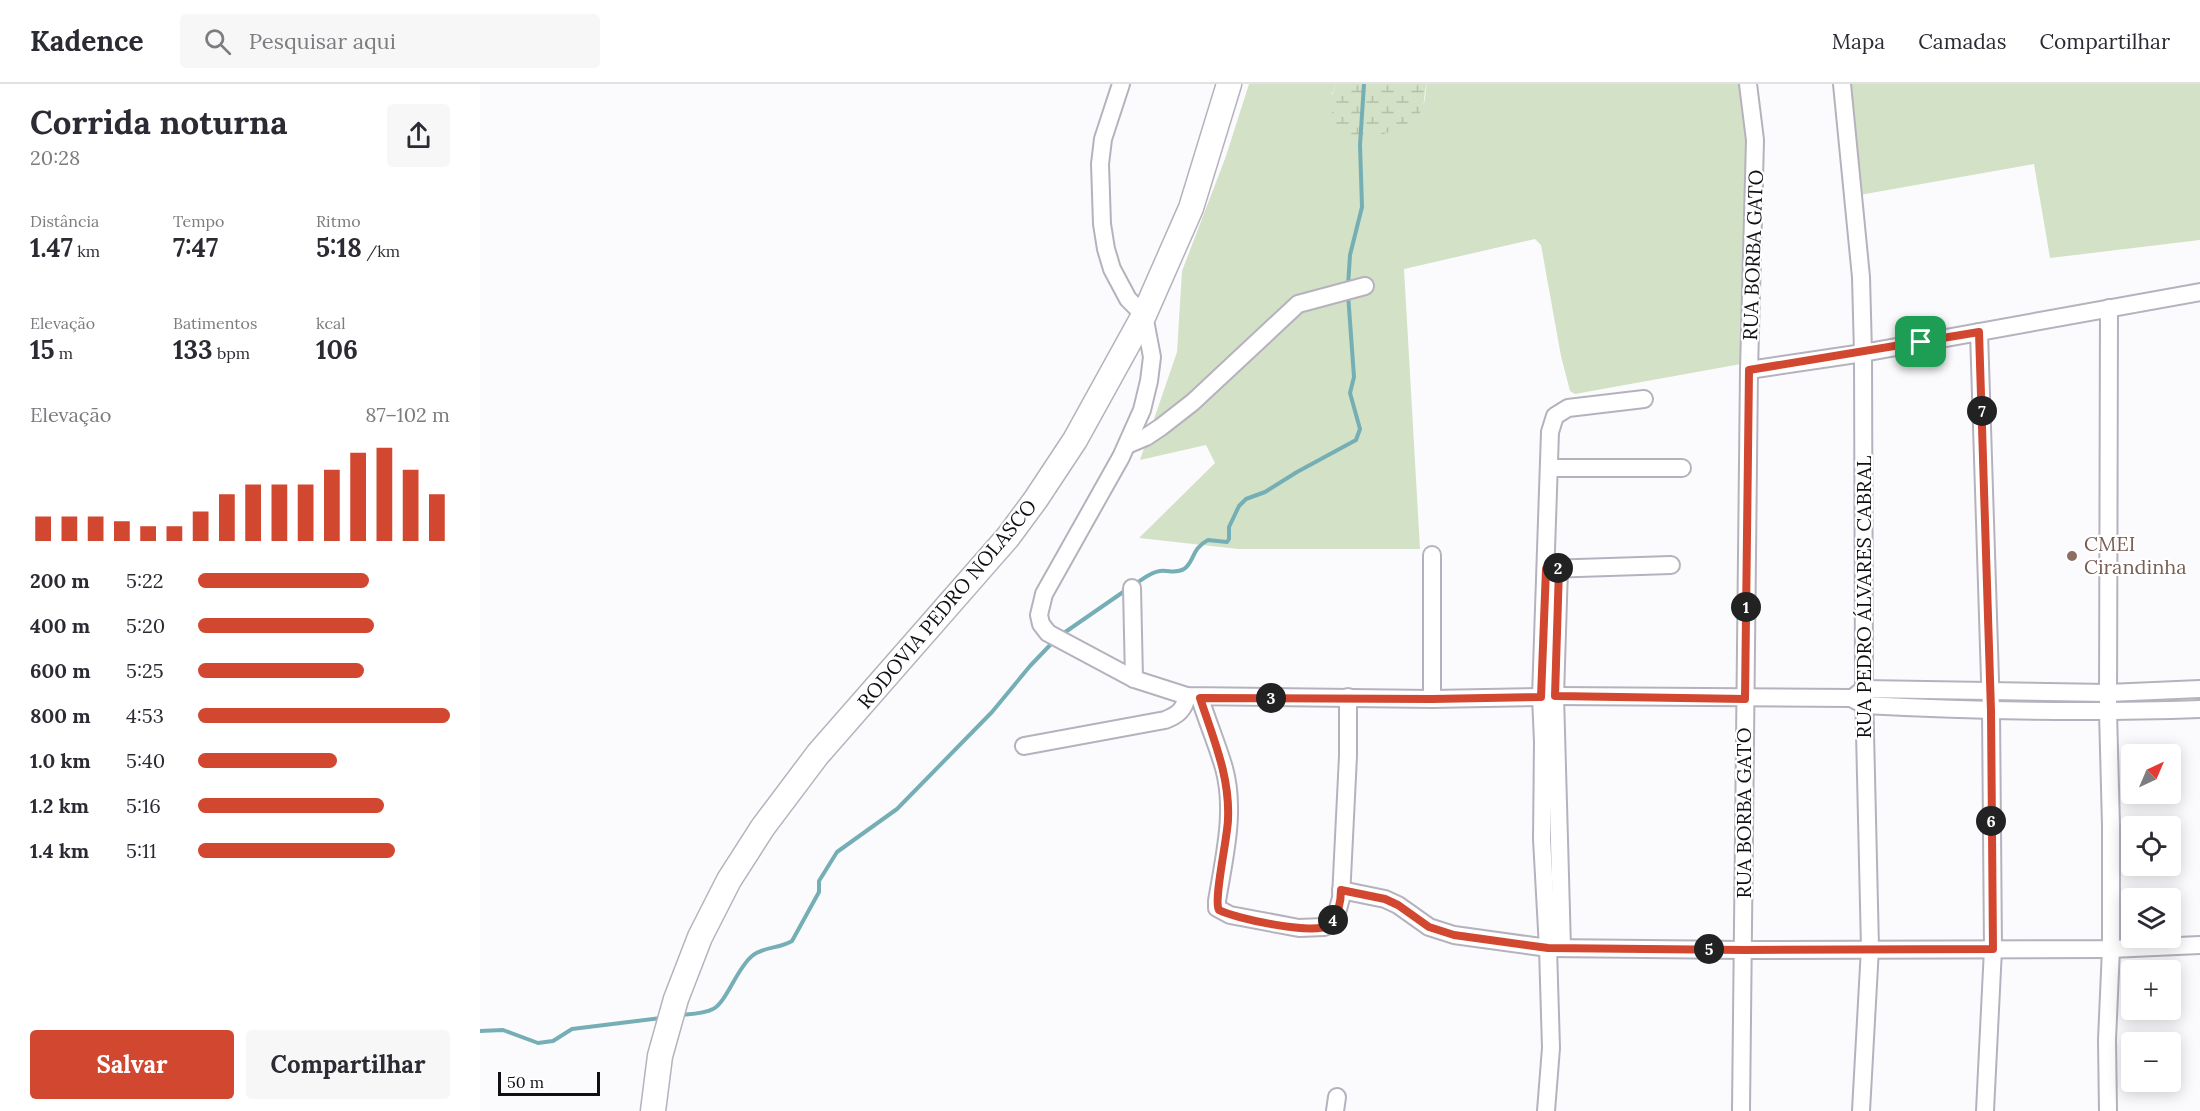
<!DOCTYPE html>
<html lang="pt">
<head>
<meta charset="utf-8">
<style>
	:root { --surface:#fff; --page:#f7f7f7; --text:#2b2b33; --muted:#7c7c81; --line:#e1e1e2; --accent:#d2472f }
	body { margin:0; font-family:Lora,serif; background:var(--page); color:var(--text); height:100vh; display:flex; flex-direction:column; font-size:22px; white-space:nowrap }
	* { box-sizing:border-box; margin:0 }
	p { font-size:20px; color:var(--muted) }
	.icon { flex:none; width:33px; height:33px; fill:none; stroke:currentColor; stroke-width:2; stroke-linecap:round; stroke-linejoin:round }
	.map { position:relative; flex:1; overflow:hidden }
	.side { display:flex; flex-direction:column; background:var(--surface); width:480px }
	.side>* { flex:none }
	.needle { width:39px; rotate:44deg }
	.buttons { position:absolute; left:1641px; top:660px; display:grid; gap:12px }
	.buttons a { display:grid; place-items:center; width:60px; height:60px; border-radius:6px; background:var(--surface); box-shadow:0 3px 15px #0003; font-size:30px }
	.scale { position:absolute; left:18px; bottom:15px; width:102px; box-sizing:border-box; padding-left:6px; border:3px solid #100f13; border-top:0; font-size:16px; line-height:21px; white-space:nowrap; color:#100f13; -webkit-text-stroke:4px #fff; paint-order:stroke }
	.pin { position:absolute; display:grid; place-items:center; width:51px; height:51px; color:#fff; margin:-26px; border-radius:12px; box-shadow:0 3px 9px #0006 }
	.km { position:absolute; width:30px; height:30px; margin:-15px; border-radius:50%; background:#222; color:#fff; font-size:16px; line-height:30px; text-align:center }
	.round { display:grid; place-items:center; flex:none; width:63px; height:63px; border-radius:6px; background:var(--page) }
	.head { display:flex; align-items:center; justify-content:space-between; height:102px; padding:0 30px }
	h1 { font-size:33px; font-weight:700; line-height:45px }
	.metrics { display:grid; grid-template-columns:repeat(3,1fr); gap:9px; height:102px; padding:6px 30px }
	.metrics div { display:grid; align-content:center }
	.metrics b { font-size:26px; font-weight:700 }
	.metrics small { font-size:16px; font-weight:400 }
	.metrics p { font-size:16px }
	.chart { height:168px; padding:12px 30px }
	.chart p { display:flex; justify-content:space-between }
	.chart svg { width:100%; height:108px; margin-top:6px; stroke:var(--accent); stroke-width:6 }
	.cta { display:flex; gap:12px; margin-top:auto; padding:12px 30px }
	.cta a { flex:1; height:69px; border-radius:6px; background:var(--accent); color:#fff; font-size:24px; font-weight:700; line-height:69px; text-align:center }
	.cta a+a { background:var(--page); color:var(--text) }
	ul { padding:0 30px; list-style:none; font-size:20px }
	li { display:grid; grid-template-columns:96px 72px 1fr; align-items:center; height:45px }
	li i { height:15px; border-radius:8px; background:var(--accent) }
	header { display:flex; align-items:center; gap:36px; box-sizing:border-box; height:84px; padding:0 30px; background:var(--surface); border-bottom:2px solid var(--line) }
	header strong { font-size:28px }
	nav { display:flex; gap:33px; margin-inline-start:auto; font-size:21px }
	.search { width:420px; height:54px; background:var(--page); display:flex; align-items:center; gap:15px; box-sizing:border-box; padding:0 21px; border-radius:6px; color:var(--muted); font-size:22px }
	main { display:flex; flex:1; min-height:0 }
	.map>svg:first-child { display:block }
	.grass { fill:#d3e1c6 }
	.wetland { fill:url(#wetland-marsh) }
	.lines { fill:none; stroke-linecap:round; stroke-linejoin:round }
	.stream { stroke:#75afb5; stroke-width:4 }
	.minor-casing { stroke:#b5b2be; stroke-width:20 }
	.highway-casing { stroke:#b5b2be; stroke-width:27 }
	.minor { stroke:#fff; stroke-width:16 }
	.highway { stroke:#fff; stroke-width:24 }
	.route-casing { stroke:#fff; stroke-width:12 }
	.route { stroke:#d2472f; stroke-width:8 }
	.education-dot { fill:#8d6e63; stroke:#fff; stroke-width:2 }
	.labels { text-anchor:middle; stroke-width:4.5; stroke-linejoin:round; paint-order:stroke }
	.street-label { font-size:20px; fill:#100f13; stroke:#fff }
	.education-label { font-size:20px; fill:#785e54; stroke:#fff; text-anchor:start }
</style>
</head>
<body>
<header>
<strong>Kadence</strong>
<div class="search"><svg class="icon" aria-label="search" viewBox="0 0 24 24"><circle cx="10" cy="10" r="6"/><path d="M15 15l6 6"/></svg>Pesquisar aqui</div>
<nav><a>Mapa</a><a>Camadas</a><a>Compartilhar</a></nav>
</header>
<main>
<section class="side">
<div class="head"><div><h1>Corrida noturna</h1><p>20:28</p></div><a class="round"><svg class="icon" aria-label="share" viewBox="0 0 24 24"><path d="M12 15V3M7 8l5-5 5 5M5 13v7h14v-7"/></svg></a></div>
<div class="metrics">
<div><p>Distância</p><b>1.47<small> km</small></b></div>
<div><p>Tempo</p><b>7:47</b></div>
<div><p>Ritmo</p><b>5:18<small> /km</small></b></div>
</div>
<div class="metrics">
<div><p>Elevação</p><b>15<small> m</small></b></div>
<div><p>Batimentos</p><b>133<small> bpm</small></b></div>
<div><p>kcal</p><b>106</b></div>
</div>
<div class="chart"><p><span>Elevação</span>87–102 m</p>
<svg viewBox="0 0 160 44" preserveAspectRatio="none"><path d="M5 44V34M15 44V34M25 44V34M35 44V36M45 44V38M55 44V38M65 44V32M75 44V25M85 44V21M95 44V21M105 44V21M115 44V15M125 44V8M135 44V6M145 44V15M155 44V25"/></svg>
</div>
<ul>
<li><b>200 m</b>5:22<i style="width:68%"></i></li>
<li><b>400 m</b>5:20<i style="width:70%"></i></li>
<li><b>600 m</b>5:25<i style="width:66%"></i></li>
<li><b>800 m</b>4:53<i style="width:100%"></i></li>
<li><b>1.0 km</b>5:40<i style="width:55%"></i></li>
<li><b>1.2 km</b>5:16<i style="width:74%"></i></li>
<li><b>1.4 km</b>5:11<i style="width:78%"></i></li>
</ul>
<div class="cta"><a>Salvar</a><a>Compartilhar</a></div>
</section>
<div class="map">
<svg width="1720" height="1027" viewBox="0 0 1720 1027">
	<defs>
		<pattern id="wetland-marsh" width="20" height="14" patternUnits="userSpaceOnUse" patternTransform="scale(1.5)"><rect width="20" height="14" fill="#d3e1c6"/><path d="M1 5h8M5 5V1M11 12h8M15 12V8" fill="none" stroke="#b4c0a9"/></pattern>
	</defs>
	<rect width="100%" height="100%" fill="#fbfbfd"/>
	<g class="grass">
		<path d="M769,0H856L852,10L910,46C921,44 939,30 944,19C946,13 945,6 947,0H1269L1272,278L1095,310L1090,307L1081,272L1061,161L1055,155L924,185L940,465H758L659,454L735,379L726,361L660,376L697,268L702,187L746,72Z"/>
		<path d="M1357,0H1720V156L1570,174L1554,80L1374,112Z"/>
	</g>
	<path class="wetland" d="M856,0H947C943,9 946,19 941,27C930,45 889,55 869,59C852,43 847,21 856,0Z"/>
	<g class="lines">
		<g class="stream">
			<path d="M868,202L870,171L882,123L880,61L884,0"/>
			<path d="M655,500C663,495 671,488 680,487C689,486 696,490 704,485C715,477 711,465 728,456L747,458L749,455V443L759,422L766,415L785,408L817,388L876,356L880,345L870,309L874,293L868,210"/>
			<path d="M581,551L646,506"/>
			<path d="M200,931C211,930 224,930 233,925C246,919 257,884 272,872C284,862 299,865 312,857L339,808V797L357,768L417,725L512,628L550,582L573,558"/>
			<path d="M0,947L23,946L58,959L73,957L92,945L181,934"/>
		</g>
		<g class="minor-casing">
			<g id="minor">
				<path d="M641,0L623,55L620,80L622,140L626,165L632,185L648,215L664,231L672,273L669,297L662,326L641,373L564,510L559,531L561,540L568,549L654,595L707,612L952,615L1061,613"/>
				<path d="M1362,0L1381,193L1383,269L1384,605L1390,864L1381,1027"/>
				<path d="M1499,248L1511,627L1513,865L1505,1027"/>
				<path d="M1269,286L1383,269L1720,208"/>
				<path d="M647,361L666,353L681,343L713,318L818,220L885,202"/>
				<path d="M1069,384H1202"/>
				<path d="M1079,484L1075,612L1082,864"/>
				<path d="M1067,485L1191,481"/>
				<path d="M652,504L654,595"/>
				<path d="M1075,612L1371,614L1384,621C1496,627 1608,629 1720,625"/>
				<path d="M1375,612L1384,605L1628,609L1720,605"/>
				<path d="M720,614C727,637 737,660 744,684C756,727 744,774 737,817V824L750,831L819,844L844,843L849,841L856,832L861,814L868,672V613"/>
				<path d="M952,615V471"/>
				<path d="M544,662L685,636C698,631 704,626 707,612"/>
				<path d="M861,806L905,815L918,821L949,843L974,851L1068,864L1264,866L1631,865L1720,861"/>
				<path d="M855,1027L857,1013"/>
				<path d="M1066,1027L1071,964L1068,864L1062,755L1063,658L1061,613L1070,348L1075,332L1088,324L1164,315"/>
				<path d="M1261,1027L1269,286L1275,56L1268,0"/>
				<path d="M1628,1027L1627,956L1631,865V741L1628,628L1629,224"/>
			</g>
		</g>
		<g class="highway-casing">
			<path id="highway" d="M173,1027L180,972L196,915L220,853L249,796L283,743L338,670L528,453L556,415L595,356L664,231L711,124L749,0"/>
		</g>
		<use href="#minor" class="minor"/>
		<use href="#highway" class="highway"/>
	</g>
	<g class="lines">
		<g class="route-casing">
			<path id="route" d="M1499,248L1511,627L1513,865L1264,866L1068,864L974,851L949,843L918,821L905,815L861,806C861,817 858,834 849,841C835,852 754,834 739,826C733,817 748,752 748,735C750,692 733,654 720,614L952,615L1061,613L1066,485L1079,484L1075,612L1265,615L1269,286Z"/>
		</g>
		<use href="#route" class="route"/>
	</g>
	<circle class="education-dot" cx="1592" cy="472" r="6"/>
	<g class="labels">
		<g class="street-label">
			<text transform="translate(1273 171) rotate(-88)" y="7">RUA BORBA GATO</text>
			<text transform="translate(1384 513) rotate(-90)" y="7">RUA PEDRO ÁLVARES CABRAL</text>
			<text transform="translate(467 520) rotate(-50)" y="7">RODOVIA PEDRO NOLASCO</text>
			<text transform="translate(1264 729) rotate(-90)" y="7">RUA BORBA GATO</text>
		</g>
		<g class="education-label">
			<text x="1604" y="467">CMEI<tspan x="1604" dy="23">Cirandinha</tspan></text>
		</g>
	</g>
</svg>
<div class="buttons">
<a><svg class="needle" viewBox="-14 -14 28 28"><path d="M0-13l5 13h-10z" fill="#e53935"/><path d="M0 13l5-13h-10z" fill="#7c7c81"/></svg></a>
<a><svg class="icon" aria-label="locate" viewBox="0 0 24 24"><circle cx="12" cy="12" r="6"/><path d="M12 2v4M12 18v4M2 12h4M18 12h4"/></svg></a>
<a><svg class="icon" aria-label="layers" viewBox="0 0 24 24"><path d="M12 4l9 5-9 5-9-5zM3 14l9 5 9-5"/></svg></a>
<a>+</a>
<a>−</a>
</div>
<div class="scale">50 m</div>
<div class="pin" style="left:1441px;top:258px;background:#1e9e55"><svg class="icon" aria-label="arrive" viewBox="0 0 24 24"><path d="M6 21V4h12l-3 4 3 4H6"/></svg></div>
<b class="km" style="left:1266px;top:523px">1</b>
<b class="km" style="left:1078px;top:484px">2</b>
<b class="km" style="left:791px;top:614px">3</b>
<b class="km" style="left:853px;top:836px">4</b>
<b class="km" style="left:1229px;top:865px">5</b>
<b class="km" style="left:1511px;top:737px">6</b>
<b class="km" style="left:1502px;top:327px">7</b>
</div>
</main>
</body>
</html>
